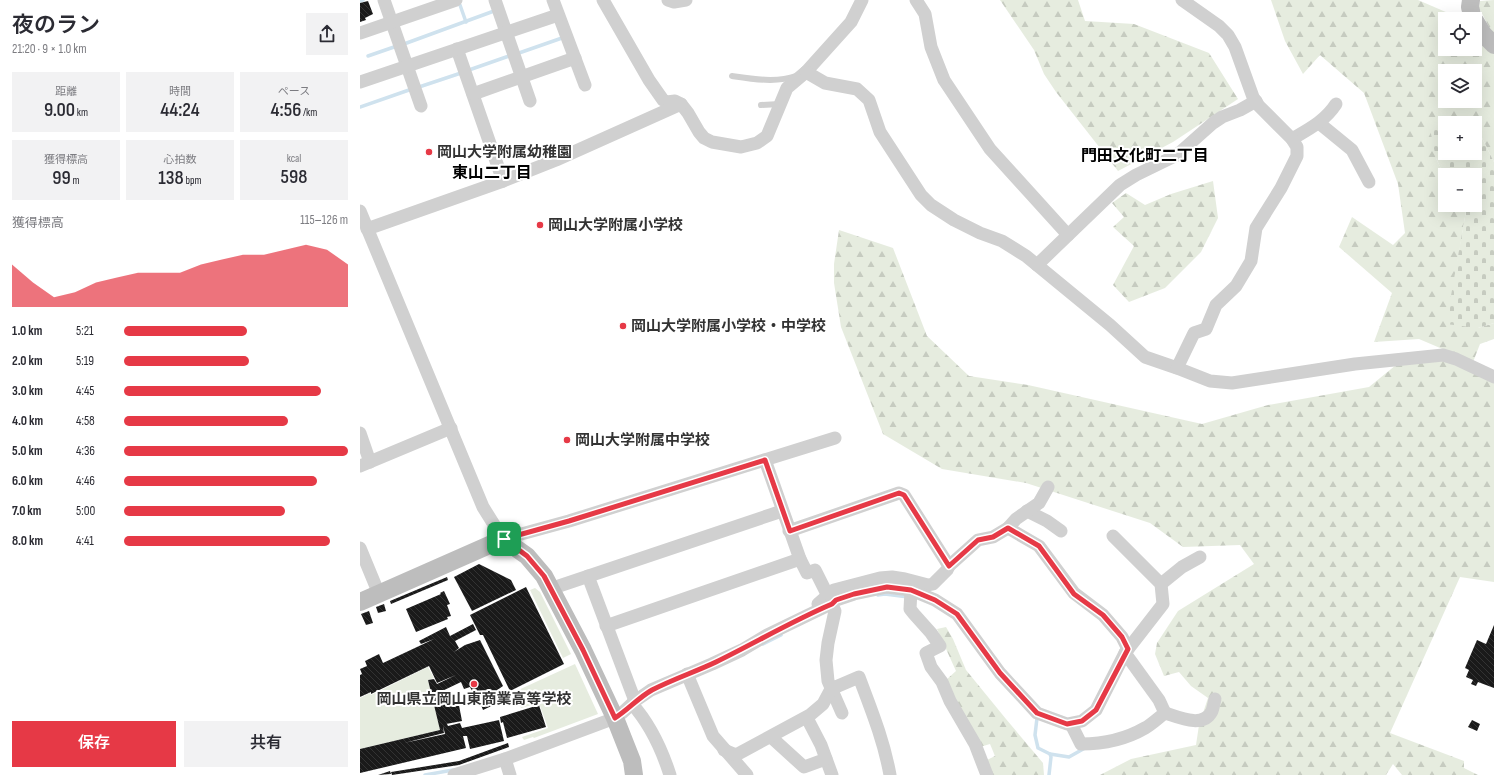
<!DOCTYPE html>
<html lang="ja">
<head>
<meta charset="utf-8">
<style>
	:root { --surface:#fff; --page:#f2f2f3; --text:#2b2b33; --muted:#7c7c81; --accent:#e63946 }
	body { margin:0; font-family:"Sofia Sans Condensed","Noto Sans JP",sans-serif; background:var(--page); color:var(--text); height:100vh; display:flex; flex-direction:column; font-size:15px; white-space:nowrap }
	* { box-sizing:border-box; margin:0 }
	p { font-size:13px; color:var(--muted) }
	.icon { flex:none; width:22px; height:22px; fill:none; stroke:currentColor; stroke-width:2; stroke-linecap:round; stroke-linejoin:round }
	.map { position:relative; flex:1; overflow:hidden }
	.panel { display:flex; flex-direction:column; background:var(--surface); width:360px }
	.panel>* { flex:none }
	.fabs { position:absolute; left:1078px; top:12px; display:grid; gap:8px }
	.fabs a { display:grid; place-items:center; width:44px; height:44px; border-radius:0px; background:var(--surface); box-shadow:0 4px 16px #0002; font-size:20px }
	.pin { position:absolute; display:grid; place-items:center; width:34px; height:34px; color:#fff; margin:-17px; border-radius:8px; box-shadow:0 2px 6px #0006 }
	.round { display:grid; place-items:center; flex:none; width:42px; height:42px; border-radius:0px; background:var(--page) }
	.headline { display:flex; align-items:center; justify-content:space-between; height:68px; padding:0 12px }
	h1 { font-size:22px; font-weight:600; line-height:30px }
	.stats { display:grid; grid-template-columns:repeat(3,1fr); gap:6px; height:68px; padding:4px 12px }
	.stats div { display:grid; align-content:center; border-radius:0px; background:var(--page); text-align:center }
	.stats b { font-size:20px; font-weight:600 }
	.stats small { font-size:11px; font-weight:400 }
	.stats p { font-size:11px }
	.chart { height:112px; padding:8px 12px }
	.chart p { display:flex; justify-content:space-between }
	.chart svg { width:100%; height:72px; margin-top:4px; fill:var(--accent); opacity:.7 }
	.action { display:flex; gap:8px; margin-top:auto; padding:8px 12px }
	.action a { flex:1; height:46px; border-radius:0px; background:var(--accent); color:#fff; font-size:16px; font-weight:600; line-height:46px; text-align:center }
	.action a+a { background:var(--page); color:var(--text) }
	ul { padding:0 12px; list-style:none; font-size:13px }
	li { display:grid; grid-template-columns:64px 48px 1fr; align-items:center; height:30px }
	li i { height:10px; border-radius:5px; background:var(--accent) }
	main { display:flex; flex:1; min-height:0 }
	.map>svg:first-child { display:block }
	.forest { fill:url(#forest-firs); fill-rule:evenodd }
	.cemetery { fill:url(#cemetery-stones) }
	.garden { fill:#e6ecdf }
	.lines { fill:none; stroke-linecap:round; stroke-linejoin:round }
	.stream { stroke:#cfe2ee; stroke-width:3.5 }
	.building { fill:url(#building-back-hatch); fill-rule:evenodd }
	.lane { stroke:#d0d0d0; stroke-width:6 }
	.street { stroke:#d0d0d0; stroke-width:13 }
	.secondary { stroke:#bdbdbd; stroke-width:18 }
	.route-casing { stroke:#fff; stroke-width:8 }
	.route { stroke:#e63946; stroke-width:5 }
	.poi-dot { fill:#e63946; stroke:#fff; stroke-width:1.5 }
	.labels { text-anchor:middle; stroke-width:4; stroke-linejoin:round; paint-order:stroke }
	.poi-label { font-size:15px; font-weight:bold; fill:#333; stroke:#fff; text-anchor:start }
	.neighbourhood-label { font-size:16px; font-weight:bold; fill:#000; stroke:#fff }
</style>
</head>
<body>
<main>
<section class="panel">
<div class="headline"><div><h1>夜のラン</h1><p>21:20 · 9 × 1.0 km</p></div><a class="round"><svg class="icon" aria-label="share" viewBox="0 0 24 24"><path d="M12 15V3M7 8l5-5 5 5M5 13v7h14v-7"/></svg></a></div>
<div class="stats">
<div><p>距離</p><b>9.00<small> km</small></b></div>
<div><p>時間</p><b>44:24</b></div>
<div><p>ペース</p><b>4:56<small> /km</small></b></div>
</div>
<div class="stats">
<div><p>獲得標高</p><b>99<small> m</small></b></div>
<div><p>心拍数</p><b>138<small> bpm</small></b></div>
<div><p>kcal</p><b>598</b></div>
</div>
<div class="chart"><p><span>獲得標高</span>115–126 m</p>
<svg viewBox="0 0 160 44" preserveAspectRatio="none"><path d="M0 44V18L10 29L20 38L30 35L40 29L50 26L60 23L70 23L80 23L90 18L100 15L110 12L120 12L130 9L140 6L150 9L160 18V44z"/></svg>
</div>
<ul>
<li><b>1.0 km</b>5:21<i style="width:55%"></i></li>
<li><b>2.0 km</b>5:19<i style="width:56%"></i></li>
<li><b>3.0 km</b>4:45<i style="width:88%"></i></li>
<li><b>4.0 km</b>4:58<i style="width:73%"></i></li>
<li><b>5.0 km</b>4:36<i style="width:100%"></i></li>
<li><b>6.0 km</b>4:46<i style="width:86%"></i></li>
<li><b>7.0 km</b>5:00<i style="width:72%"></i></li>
<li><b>8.0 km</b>4:41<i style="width:92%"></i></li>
</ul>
<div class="action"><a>保存</a><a>共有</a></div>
</section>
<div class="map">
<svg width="1134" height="775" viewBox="0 0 1134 775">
	<defs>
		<pattern id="forest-firs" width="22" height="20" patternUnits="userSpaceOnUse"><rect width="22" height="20" fill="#e6ecdf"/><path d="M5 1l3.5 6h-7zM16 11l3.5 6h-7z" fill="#c6cbc0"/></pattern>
		<pattern id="cemetery-stones" width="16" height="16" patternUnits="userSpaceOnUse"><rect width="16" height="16" fill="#e6ecdf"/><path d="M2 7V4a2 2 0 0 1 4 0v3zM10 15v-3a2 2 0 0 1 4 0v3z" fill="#c6cbc0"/></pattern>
		<pattern id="building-back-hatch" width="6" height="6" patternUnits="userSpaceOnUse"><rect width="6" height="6" fill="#1a1a1a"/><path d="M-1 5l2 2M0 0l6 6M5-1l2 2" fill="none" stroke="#333"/></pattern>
	</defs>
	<rect width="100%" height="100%" fill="#fff"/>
	<g class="forest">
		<path d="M640,0H718L725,21L774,24L849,53L878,99L813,142L758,171L696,92L684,74L674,50Z"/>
		<path d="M911,0H1058L1102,19H1085V49H1115V31L1129,27L1119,8L1120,1L1134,0V162L1122,138L1115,131V123H1107L1102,118L1079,120L1076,158L1085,178V205H1101L1106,211L1097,265L1118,328L1134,323V339L1120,344L1113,362L1059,339L1014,342L1032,293L979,247L992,217L1033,245L1045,233L1038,184L1004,93L960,55L943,74L925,41ZM1085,71H1115V101H1085Z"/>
		<path d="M853,181L858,218L841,252L805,288L769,302L753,285L774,246L753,227L764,217L752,203L766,193L785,205L811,194Z"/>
		<path d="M479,230L533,248L567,336L609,376L668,385L842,424L908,405L1009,387L1036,365L1084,360L1134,382V582L1100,577L1030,733L1104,761V768L1118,775H1042L1033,764L1026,775H740L771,759L836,745L839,725L848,698L831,686L819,672L804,676L795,654L797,643L818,611L894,564L880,545L823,547L790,523L666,483L582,469L523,434L481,327L474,283V264Z"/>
		<path d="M586,627L593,639L606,670L646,719L683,763L684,775H631L625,761L635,756L630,744L620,747L586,680L596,671L577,629Z"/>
	</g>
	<path class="cemetery" d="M1088,116L1102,118L1107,123H1085V153H1115V131L1122,138L1134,162V323L1118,328L1086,324L1106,211L1101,205H1115V175H1085V178L1076,158L1070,129L1079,119Z"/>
	<g class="garden">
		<path d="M175,588L180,592L211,654L203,658L170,590Z"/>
		<path d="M215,664L238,714L174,738L173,737L164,740L162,737L188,728L179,703L161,708L154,692Z"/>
		<path d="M68,667L74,678L68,680L80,730L0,749V698L10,693L11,695Z"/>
	</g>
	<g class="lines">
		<g class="stream">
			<path d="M0,1L3,0"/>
			<path d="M100,5L106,22"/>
			<path d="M44,44L134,11"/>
			<path d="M159,53L202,38"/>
			<path d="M8,56L34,47"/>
			<path d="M109,70L149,56"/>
			<path d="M59,87L101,73"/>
			<path d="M0,107L49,90"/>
			<path d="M518,595L525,594L548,597"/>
			<path d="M403,644L421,635"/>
			<path d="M675,716L677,718L675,735L678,748L690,754L691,757L689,775"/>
			<path d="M690,754L709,757L725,748"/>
			<path d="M65,775L93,770"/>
		</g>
	</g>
	<g class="building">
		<path d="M8,1L13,14L5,18L6,20L0,22V3Z"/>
		<path d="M119,564L151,580L156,590L112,611L94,577Z"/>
		<path d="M87,577L88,580L31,604L30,601Z"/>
		<path d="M166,587L204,664L150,691L123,635H120L110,615Z"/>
		<path d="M84,591L90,604L87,605L91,616L87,617L88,619L56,632L46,609L81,594L80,593Z"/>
		<path d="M24,604L26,611L18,613L16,607Z"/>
		<path d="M9,611L13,623L6,625L1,614Z"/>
		<path d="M113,624L116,630L95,641L99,648L94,652L105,645L120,640L143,686L130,695L116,699L110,687L104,689L101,682L78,693L81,699L97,695L102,721L86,724H87L88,726L100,723L102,728L139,720L144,741L110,749L107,736H103L106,748L0,773V749L80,730L68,680L74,679L77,684L96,675L77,683L69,666L11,694V692L0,697V675L2,674L0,669L7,666L5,661L19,654L23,663L74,639L61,644L59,641L86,627L90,636ZM83,726L85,734L44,743L84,733Z"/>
		<path d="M1134,625V688L1118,682L1116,686L1111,684L1113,680L1106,677L1109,670L1105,668L1117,640L1126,644Z"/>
		<path d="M136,692L140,702L123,710L119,700Z"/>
		<path d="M179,705L186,727L147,738L143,722L141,723L140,717Z"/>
		<path d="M1112,720L1120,724L1117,731L1108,727Z"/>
		<path d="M148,743L149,747L99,765L32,775L31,772L99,761Z"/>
		<path d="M30,771L31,774L18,775Z"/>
	</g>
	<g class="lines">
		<g class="lane">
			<path d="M372,76C392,79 417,83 436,76"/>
			<path d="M401,105L420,104"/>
		</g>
		<g class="street">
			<path d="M24,0L61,106"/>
			<path d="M135,0L170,101"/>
			<path d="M193,0L225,85"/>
			<path d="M243,0L289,80L303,100L307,102L315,101L321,104L328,113L339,132L344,138L352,142L381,147L397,143L407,136L427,88L446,72L491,22L502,0"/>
			<path d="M308,0L314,2L326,0"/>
			<path d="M556,0L565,14L571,47L584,80L630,149L708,235"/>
			<path d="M0,33L96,0"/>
			<path d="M97,49L143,181"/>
			<path d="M446,72L465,83L497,89L509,100L520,132L561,195L571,205L594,220L620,233L642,241L666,256L750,325L785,357L817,368L850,381L872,383L995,364L1083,355L1096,359L1134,377"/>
			<path d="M0,82L198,15"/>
			<path d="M113,94L215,58"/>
			<path d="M959,123L992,150L1009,182"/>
			<path d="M932,139C949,129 965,121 976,104"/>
			<path d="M0,211L123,507L143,539L209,521L475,438"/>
			<path d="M7,229L143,181L196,160L321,104"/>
			<path d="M677,265L760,185L776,175L817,155L853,123L862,117L880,110L896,101"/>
			<path d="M817,368L834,333L846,329L856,305L876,286L891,261L896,228L921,188L937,156V147L932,139L899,106L893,97L875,47L868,35L859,26L822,0"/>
			<path d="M0,433L10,462"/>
			<path d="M0,466L91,428"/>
			<path d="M667,511L687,521L701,531"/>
			<path d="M648,528L679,546L714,593L743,615L762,637L768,649"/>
			<path d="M429,531L539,493L544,495L589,566"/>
			<path d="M0,548L19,594"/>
			<path d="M440,559L447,573L455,570L468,596"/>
			<path d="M228,576L275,701"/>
			<path d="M801,584L822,567L840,557"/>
			<path d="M190,589L422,511"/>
			<path d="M551,590L550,609L554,614L571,633L580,646L566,653L571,667L582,682L590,701L615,744L627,775"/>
			<path d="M458,604L474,590L520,578L532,577L545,579L568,585L573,584L587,570L589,566L618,540L633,537L648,528L656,519L679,503L688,487"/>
			<path d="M471,604L475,611L468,643L466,660L468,681L482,713"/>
			<path d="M246,626L440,559L405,460"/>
			<path d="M765,653L799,700L805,713"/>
			<path d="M327,674L353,736L387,775"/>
			<path d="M272,704C290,724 302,750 310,775"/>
			<path d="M447,718L461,745L472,775"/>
			<path d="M711,724L721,744C742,744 766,739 785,728C792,724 798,718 805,713C818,717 843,729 852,711C853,708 854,703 855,699"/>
			<path d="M411,737L444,767L466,759"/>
			<path d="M364,750L376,755L450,715L463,704L471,689L499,677C511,709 524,741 530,775"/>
			<path d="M145,759L150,775"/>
			<path d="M94,775L145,759L255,718L262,713L275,701L291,690L352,664L382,650L407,635L471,604L476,600L494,594L527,587L551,590L575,600L597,614L640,673L677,713L707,724L722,721L736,710L765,653L803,604L801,584L753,536"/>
		</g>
		<g class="secondary">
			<path d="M1111,0L1110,7L1113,19"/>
			<path d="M1115,21L1123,34L1134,45"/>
			<path d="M0,602L143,539L167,556L184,576L223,650L255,718L272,761L274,775"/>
		</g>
	</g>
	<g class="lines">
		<g class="route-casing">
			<path id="route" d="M405,460L430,531L539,493L544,495L589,566L618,540L633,537L648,528L679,546L714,594L743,615L762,637L768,649L736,710L722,721L707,724L677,713L640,673L597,614L575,600L551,590L527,587L494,594L476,600L472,604C432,621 395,643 356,662C335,672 313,679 292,690C278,698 269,709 255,718L223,650L184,576L167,556L144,539L209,521Z"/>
		</g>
		<use href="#route" class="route"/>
	</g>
	<g class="poi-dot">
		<circle cx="69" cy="152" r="4"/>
		<circle cx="180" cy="225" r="4"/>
		<circle cx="263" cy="326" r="4"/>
		<circle cx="207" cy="440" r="4"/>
		<circle cx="114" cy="684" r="4"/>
	</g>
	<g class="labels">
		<g class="poi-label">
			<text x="77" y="157">岡山大学附属幼稚園</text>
			<text x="188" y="230">岡山大学附属小学校</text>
			<text x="271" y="331">岡山大学附属小学校・中学校</text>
			<text x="215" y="445">岡山大学附属中学校</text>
			<text x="114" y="704" text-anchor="middle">岡山県立岡山東商業高等学校</text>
		</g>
		<g class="neighbourhood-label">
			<text x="785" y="161">門田文化町二丁目</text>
			<text x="132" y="178">東山二丁目</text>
		</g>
	</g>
</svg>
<div class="fabs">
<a><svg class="icon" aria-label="locate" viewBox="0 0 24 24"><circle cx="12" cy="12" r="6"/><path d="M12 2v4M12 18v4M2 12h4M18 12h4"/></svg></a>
<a><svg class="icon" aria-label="layers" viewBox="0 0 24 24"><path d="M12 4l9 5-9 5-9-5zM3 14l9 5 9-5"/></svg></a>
<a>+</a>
<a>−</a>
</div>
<div class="pin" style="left:144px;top:539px;background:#1e9e55"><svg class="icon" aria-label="arrive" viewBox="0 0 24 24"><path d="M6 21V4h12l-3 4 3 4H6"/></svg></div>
</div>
</main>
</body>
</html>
